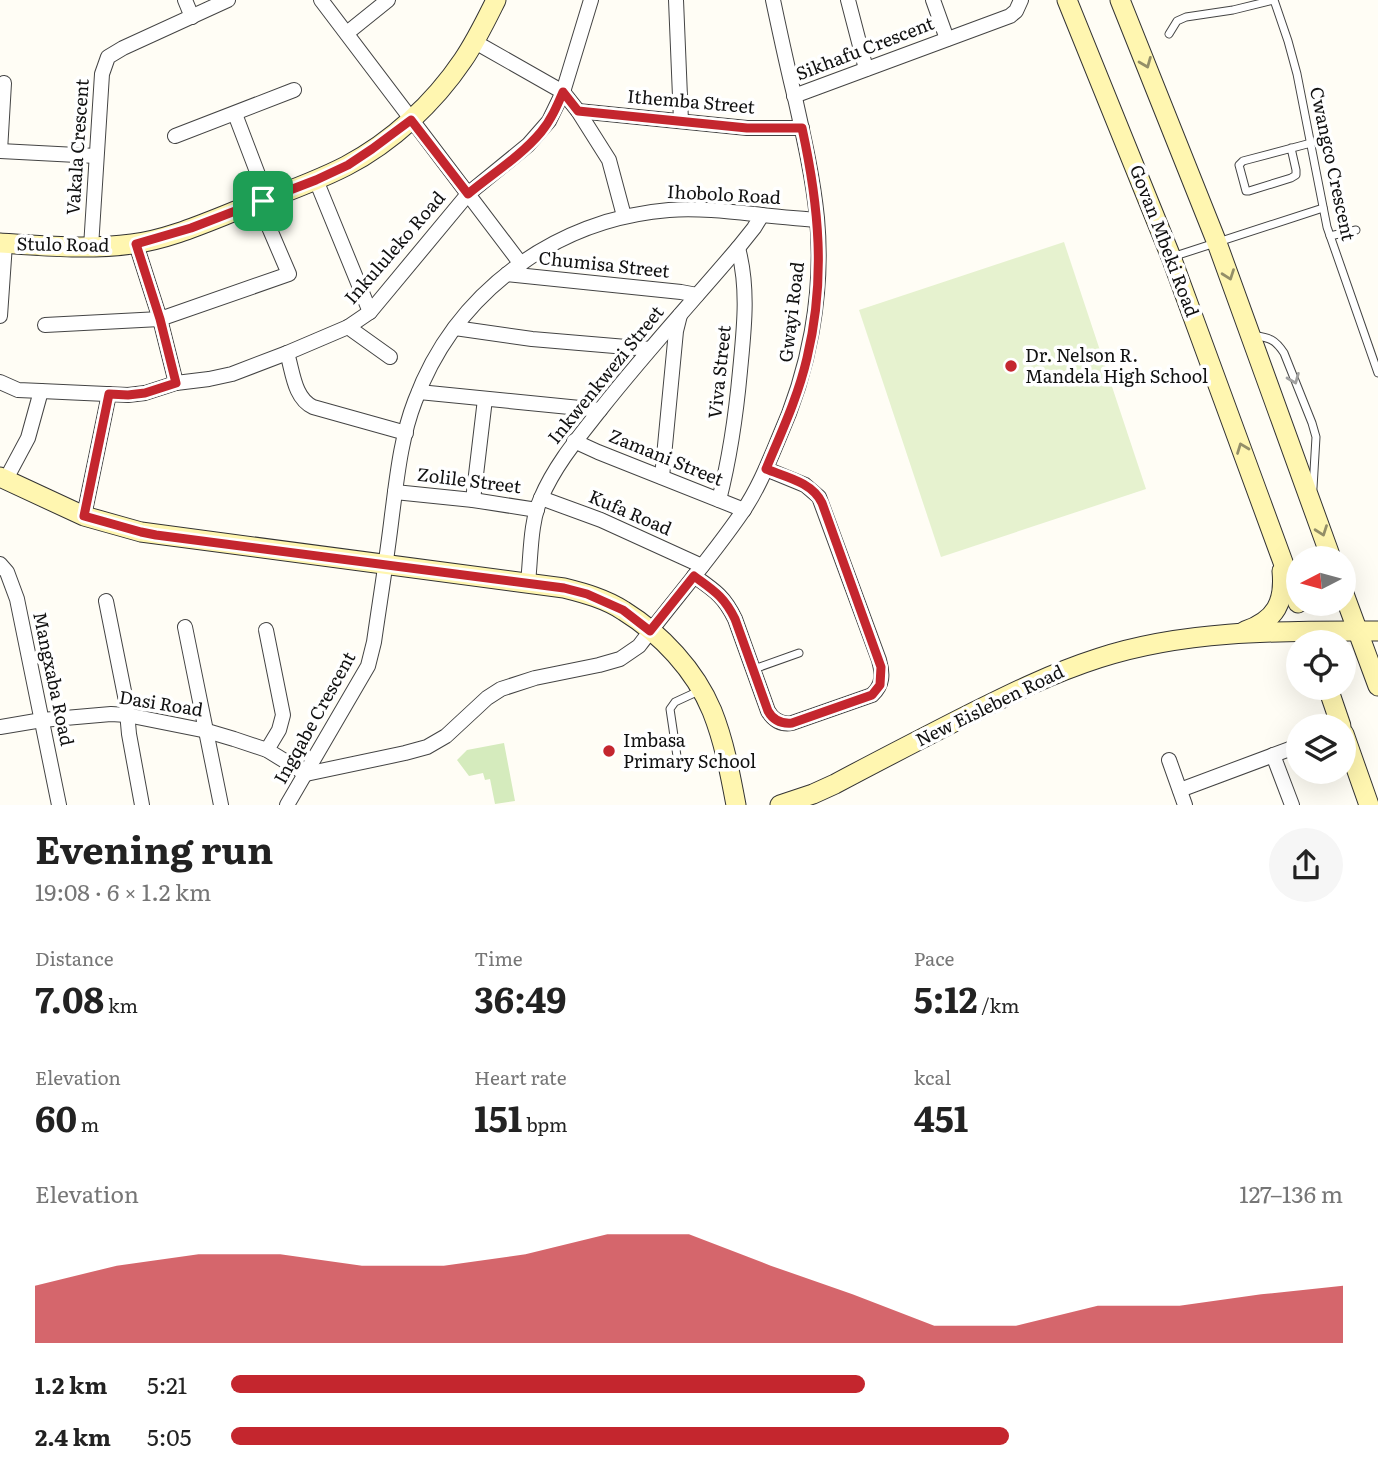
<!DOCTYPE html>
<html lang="en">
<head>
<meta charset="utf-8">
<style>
	:root { --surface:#fff; --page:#f6f6f6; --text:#222; --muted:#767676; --accent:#c4262e }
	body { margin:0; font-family:Literata,serif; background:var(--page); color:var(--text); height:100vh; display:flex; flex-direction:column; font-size:26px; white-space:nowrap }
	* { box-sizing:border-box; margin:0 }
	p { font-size:23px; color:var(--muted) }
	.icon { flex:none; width:38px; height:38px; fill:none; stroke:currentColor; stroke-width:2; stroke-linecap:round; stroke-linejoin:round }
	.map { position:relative; height:805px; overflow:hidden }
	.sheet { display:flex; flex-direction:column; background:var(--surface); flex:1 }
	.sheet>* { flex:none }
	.needle { width:46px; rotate:264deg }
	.fabs { position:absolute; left:1286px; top:546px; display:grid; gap:14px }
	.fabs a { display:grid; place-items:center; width:70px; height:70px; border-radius:50%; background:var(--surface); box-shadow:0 7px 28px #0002; font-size:35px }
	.pin { position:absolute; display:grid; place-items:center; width:60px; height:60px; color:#fff; margin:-30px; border-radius:14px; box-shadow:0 4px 10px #0006 }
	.round { display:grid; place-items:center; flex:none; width:74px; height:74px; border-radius:37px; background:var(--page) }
	.summary { display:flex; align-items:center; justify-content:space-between; height:119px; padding:0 35px }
	h1 { font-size:38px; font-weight:700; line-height:52px }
	.figures { display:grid; grid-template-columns:repeat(3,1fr); gap:10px; height:119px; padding:7px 35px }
	.figures div { display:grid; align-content:center }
	.figures b { font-size:35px; font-weight:700 }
	.figures small { font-size:19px; font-weight:400 }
	.figures p { font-size:19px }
	.chart { height:196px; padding:14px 35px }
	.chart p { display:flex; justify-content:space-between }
	.chart svg { width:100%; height:126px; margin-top:7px; fill:var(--accent); opacity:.7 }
	ul { padding:0 35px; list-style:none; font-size:23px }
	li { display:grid; grid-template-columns:112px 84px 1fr; align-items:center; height:52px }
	li i { height:18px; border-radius:9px; background:var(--accent) }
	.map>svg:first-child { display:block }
	.green { fill:#d5ebbd }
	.pitch { fill:#e6f2cf }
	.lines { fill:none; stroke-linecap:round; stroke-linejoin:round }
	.lane-casing { stroke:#444; stroke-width:9 }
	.street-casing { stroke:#444; stroke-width:16 }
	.secondary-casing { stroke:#333; stroke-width:21 }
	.lane { stroke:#fff; stroke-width:7 }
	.street { stroke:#fff; stroke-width:14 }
	.secondary { stroke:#fff6b0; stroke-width:19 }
	.oneway { stroke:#948f68 }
	.oneway2 { stroke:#a0a0a0 }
	.route-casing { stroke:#fff; stroke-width:14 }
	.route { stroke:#c4262e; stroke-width:9 }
	.poi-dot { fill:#c4262e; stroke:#fff; stroke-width:2.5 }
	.labels { text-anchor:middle; stroke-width:7; stroke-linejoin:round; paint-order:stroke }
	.street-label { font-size:18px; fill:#111; stroke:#fff }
	.poi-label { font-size:18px; fill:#111; stroke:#fff; text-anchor:start }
</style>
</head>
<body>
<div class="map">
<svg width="1378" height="805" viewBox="0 0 1378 805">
	<rect width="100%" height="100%" fill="#fffdf5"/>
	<path class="green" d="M504,743L515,801L495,804L490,779L485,780L483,773L469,776L457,760L467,750Z"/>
	<path class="pitch" d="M1064,242L1146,489L941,557L859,310Z"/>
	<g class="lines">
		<g class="lane-casing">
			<g id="lane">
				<path d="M1169,34L1177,21L1186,17L1233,10L1274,0L1288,41L1297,74L1327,227L1378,373"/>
				<path d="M1291,148L1296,170V175L1291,178L1249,191H1246L1239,165L1243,161L1311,143"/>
				<path d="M1330,236L1356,230"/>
				<path d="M1172,257L1323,208"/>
				<path d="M1252,335C1269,338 1274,338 1284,353L1312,423L1316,437L1313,488"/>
				<path d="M754,669L799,653"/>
				<path d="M678,763L670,709L675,702L701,690"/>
			</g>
		</g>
		<g class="street-casing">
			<g id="street">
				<path d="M185,0L192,17"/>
				<path d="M321,0L521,264"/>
				<path d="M676,0L681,121"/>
				<path d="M848,0L866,69"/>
				<path d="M933,0L947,39"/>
				<path d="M347,33L388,0"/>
				<path d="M475,42L563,92L578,111L609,160L624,216"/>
				<path d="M794,96L1010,16L1016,11L1021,0"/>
				<path d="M578,111L747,128H802"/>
				<path d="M175,136L294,90"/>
				<path d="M0,151L96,156"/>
				<path d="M0,151L4,83"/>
				<path d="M316,180L370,312"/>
				<path d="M136,244L160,319L176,383"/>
				<path d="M91,247L102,74L108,57L123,48L228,0"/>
				<path d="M507,274L681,292L697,295"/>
				<path d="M0,316L5,244"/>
				<path d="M45,325L160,319L289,274L265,218L259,177L235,114"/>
				<path d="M348,327L390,357"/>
				<path d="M455,328L532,339L650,349"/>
				<path d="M287,353C293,372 294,398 313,407L406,433"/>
				<path d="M0,382L18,390L41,391L128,395L145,393L176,383L209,379L232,374L287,353L348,327L370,312L468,194L528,145L549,121L563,92L591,0"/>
				<path d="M419,392L600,410"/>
				<path d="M574,441L598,452L744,510"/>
				<path d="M662,477L676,331L680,315"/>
				<path d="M5,481L28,438L41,391"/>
				<path d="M395,492L473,500L537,510"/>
				<path d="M541,498L601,520L702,566"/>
				<path d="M473,500L485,399"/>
				<path d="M719,500C730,457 736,415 740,371C744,329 749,289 738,248"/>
				<path d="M84,516L109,394"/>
				<path d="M0,564L7,572L17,599L59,805"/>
				<path d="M694,576C714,590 724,596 735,619L768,711C773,720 781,725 792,723L872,695C883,685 883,674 879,660L819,497L805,485L766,469"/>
				<path d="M528,582C531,556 530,522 541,498C555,465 578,438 600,410C644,354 692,302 738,248L754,228L762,215"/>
				<path d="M106,601L126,701L129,734L142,805"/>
				<path d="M185,627L221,805"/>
				<path d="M266,630L283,715L279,730L267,750"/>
				<path d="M0,727L42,720L111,714L127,715L207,731L234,739L267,750L306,774L405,753L427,747L446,736L487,698L501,689L535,678L599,665L620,659L639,646C673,601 711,558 743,511C758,489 768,464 778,440C809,371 824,294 817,218C813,178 804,138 795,98C787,66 780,33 773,0"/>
				<path d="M1273,755L1292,805"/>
				<path d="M1169,760L1185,805"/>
				<path d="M1180,790L1295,747"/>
				<path d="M287,805L368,666L374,642C380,600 387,558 392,515C397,477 401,437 415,401C455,293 555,219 669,210C697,208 726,211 754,214C775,217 796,218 817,220"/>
			</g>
		</g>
		<g class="secondary-casing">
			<g id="secondary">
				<path d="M1067,0L1171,257L1298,603"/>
				<path d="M1120,0L1217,243L1331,558"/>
				<path d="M0,243C44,246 88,250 132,244C170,239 207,222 243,208C278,195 313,183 346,166C392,142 434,103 463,60C476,41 486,20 496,0"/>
				<path d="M0,477L84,516L141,532L564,588C584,593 606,599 624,611C661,634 695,670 712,711C724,741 730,773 736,805"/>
				<path d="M1344,594L1378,686"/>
				<path d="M1245,631C1276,620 1285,602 1282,571"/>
				<path d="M1328,688L1341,726"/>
				<path d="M1344,734L1369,805"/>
				<path d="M780,805L813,794L835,784C876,762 917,741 958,720C1004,697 1049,674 1099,658C1188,629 1285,631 1378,631"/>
			</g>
		</g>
		<use href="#lane" class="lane"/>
		<use href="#street" class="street"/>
		<use href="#secondary" class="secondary"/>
	</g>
	<defs><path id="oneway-chevron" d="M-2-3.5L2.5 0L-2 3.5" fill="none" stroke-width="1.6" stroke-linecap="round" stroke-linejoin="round" transform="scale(1.75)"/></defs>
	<g class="oneway">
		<use href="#oneway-chevron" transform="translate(1146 63) rotate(68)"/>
		<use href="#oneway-chevron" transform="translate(1229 275) rotate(70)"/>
		<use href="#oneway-chevron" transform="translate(1242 448) rotate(-111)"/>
		<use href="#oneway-chevron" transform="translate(1322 531) rotate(70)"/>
	</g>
	<use class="oneway2" href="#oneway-chevron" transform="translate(1294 379) rotate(68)"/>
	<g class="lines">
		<g class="route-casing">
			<path id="route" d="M563,92L578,111L747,128H802C819,206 826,279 807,358C798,397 781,433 766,469C786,477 812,482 822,503L881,667L880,685L872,695L792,723C781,724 773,720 768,711L735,619C724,596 713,590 694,576L650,631L623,610L587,594L564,588L156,535L141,532L84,516L109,394L128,395L145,393L176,383L160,319L136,244L191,228L316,180L348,165L372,149L411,120L468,194C492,174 521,156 541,132C551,120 557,106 563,92Z"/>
		</g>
		<use href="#route" class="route"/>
	</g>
	<g class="poi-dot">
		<circle cx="1011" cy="366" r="7"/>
		<circle cx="609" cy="751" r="7"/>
	</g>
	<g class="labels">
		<g class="street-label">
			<text transform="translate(865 49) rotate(-21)" y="6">Sikhafu Crescent</text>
			<text transform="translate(691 102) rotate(5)" y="6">Ithemba Street</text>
			<text transform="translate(78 147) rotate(-86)" y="6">Vakala Crescent</text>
			<text transform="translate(1332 164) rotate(78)" y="6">Cwangco Crescent</text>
			<text transform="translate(724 195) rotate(3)" y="6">Ihobolo Road</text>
			<text transform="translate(1164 241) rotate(69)" y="6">Govan Mbeki Road</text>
			<text transform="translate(63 245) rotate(1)" y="6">Stulo Road</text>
			<text transform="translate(395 248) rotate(-49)" y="6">Inkululeko Road</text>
			<text transform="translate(604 265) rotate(6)" y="6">Chumisa Street</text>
			<text transform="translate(792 312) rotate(-83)" y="6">Gwayi Road</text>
			<text transform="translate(720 372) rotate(-84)" y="6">Viva Street</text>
			<text transform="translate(606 375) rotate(-51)" y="6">Inkwenkwezi Street</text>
			<text transform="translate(666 458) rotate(22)" y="6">Zamani Street</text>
			<text transform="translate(469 481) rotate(7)" y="6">Zolile Street</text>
			<text transform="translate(630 513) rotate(23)" y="6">Kufa Road</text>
			<text transform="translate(53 679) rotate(78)" y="6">Mangxaba Road</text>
			<text transform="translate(161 704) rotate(9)" y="6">Dasi Road</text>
			<text transform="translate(990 706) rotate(-26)" y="6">New Eisleben Road</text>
			<text transform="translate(315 718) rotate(-61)" y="6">Ingqabe Crescent</text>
		</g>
		<g class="poi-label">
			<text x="1025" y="362">Dr. Nelson R.<tspan x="1025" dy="21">Mandela High School</tspan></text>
			<text x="623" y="747">Imbasa<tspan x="623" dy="21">Primary School</tspan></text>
		</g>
	</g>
</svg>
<div class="fabs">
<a><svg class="needle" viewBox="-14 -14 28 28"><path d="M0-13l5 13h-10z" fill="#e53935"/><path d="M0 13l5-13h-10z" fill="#767676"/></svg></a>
<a><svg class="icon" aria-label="locate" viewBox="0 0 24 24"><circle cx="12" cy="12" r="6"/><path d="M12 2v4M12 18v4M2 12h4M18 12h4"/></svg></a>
<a><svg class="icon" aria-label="layers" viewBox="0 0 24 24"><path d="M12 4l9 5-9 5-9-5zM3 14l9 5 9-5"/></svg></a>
</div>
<div class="pin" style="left:263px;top:201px;background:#1e9e55"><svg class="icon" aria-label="arrive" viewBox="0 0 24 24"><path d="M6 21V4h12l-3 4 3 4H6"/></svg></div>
</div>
<section class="sheet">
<div class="summary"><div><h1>Evening run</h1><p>19:08 · 6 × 1.2 km</p></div><a class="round"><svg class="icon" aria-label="share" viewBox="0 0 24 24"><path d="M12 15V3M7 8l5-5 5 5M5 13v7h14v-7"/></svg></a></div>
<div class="figures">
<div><p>Distance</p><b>7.08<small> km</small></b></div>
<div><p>Time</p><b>36:49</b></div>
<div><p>Pace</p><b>5:12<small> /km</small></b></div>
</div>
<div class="figures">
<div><p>Elevation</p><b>60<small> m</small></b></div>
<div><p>Heart rate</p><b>151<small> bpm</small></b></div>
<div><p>kcal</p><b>451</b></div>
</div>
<div class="chart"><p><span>Elevation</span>127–136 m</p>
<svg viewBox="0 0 160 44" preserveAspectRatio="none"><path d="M0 44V24L10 17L20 13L30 13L40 17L50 17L60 13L70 6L80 6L90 17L100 27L110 38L120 38L130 31L140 31L150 27L160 24V44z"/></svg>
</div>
<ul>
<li><b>1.2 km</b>5:21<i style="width:57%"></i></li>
<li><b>2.4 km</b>5:05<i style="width:70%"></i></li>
</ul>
</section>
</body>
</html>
